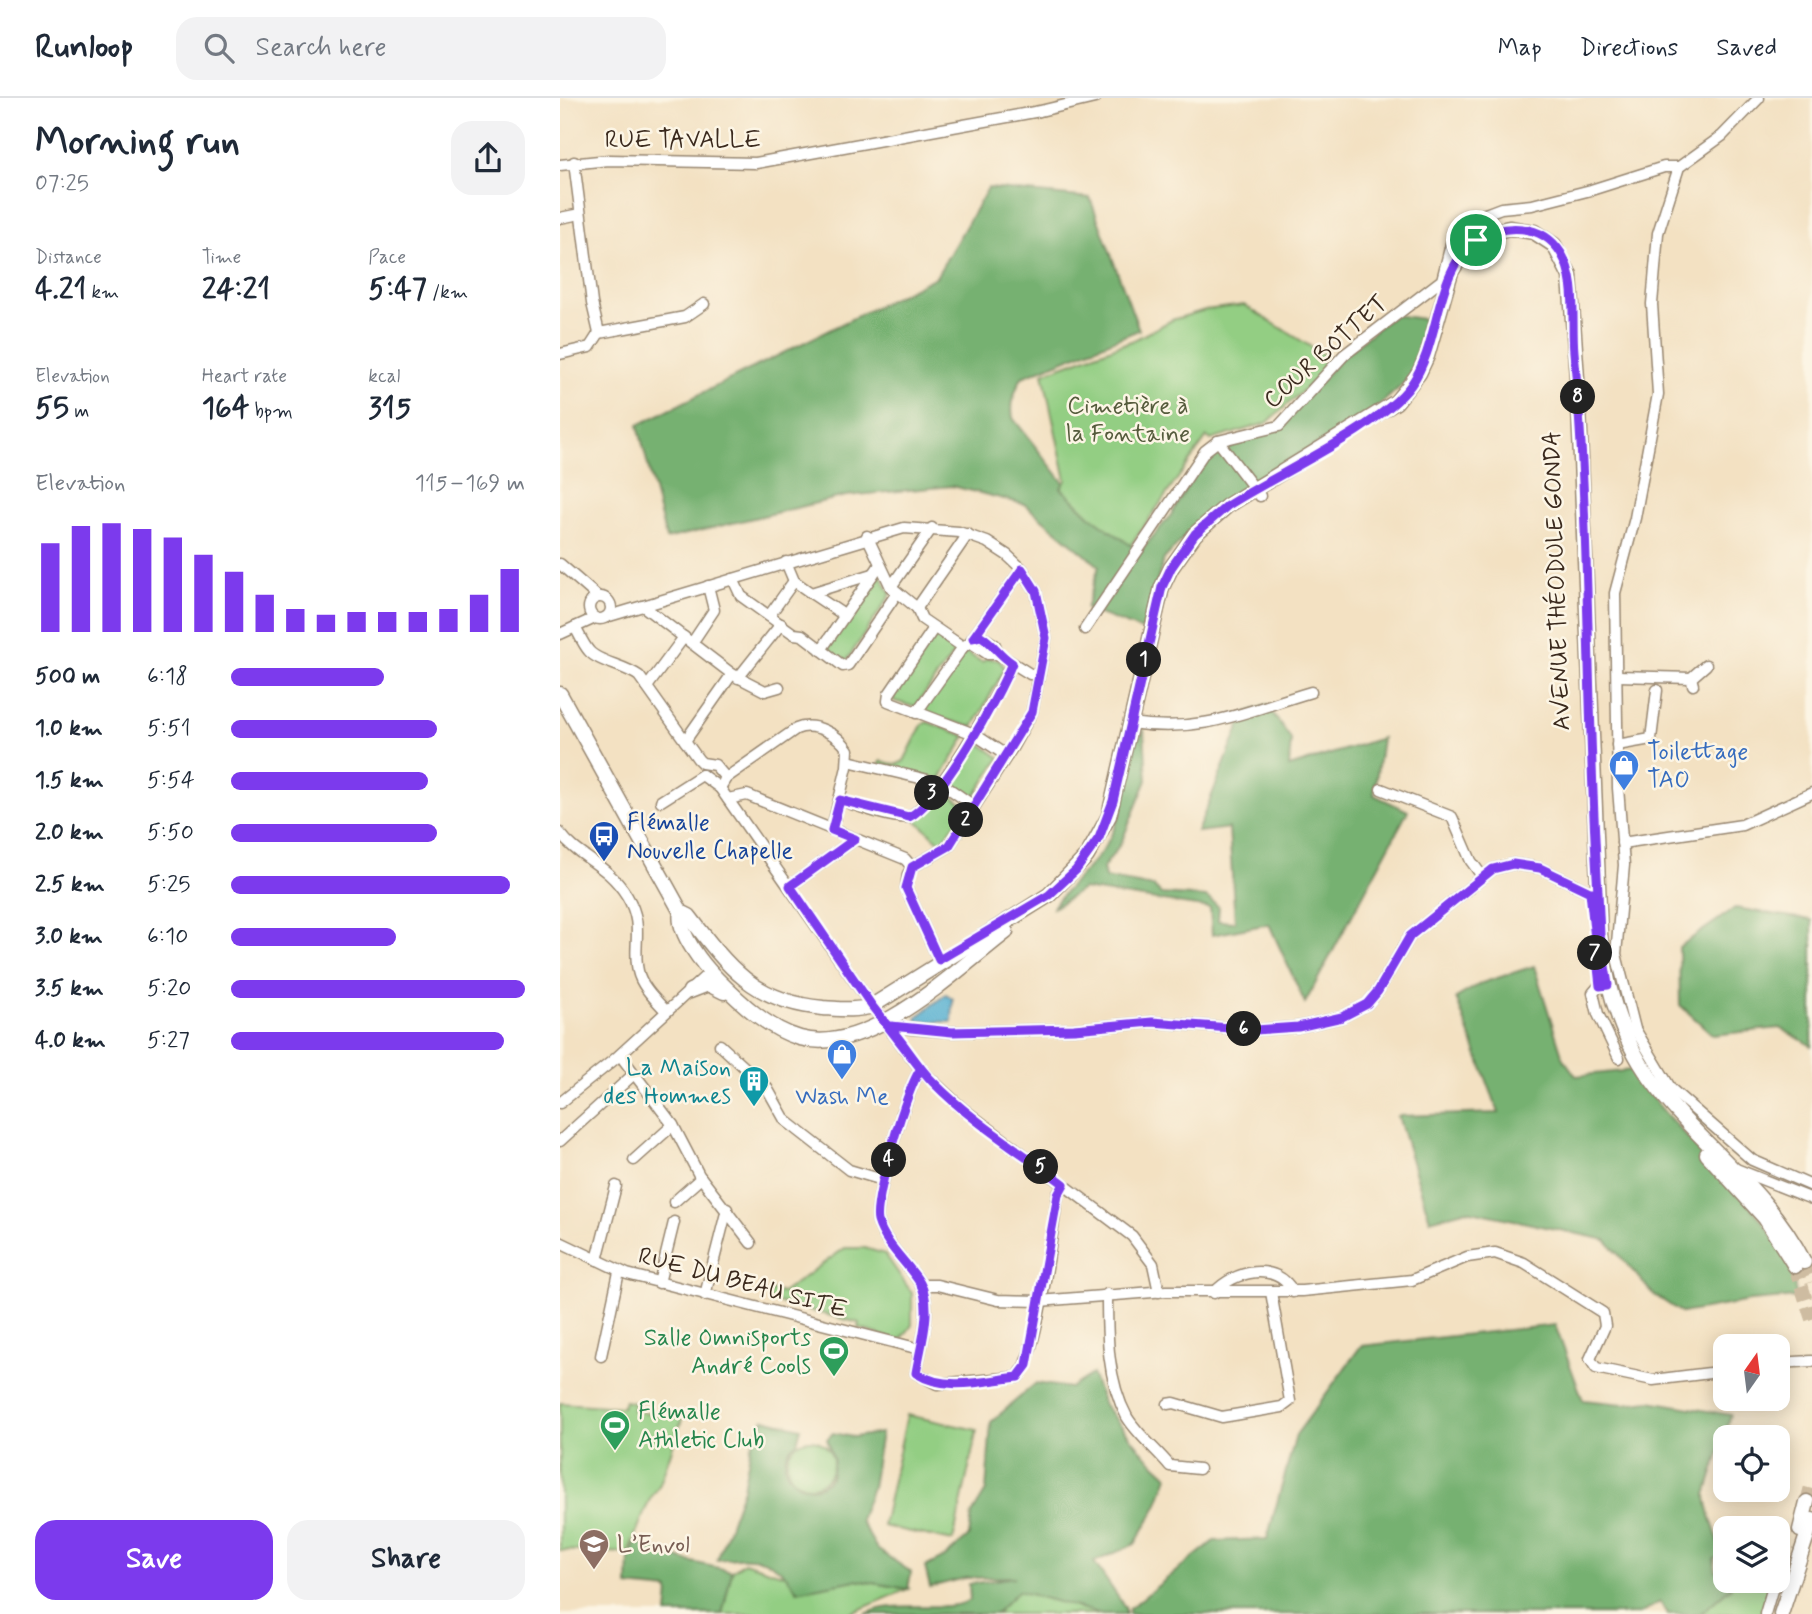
<!DOCTYPE html>
<html lang="en">
<head>
<meta charset="utf-8">
<style>
	:root { --surface:#fff; --page:#f2f2f3; --text:#1f2937; --muted:#747a83; --line:#e0e1e3; --accent:#7c3aed }
	body { margin:0; font-family:Mynerve,sans-serif; background:var(--page); color:var(--text); height:100vh; display:flex; flex-direction:column; font-size:26px; white-space:nowrap }
	* { box-sizing:border-box; margin:0 }
	p { font-size:23px; color:var(--muted) }
	.icon { flex:none; width:38px; height:38px; fill:none; stroke:currentColor; stroke-width:2; stroke-linecap:round; stroke-linejoin:round }
	.map { position:relative; flex:1; overflow:hidden }
	.details { display:flex; flex-direction:column; background:var(--surface); width:560px }
	.details>* { flex:none }
	.needle { width:46px; rotate:14deg }
	.buttons { position:absolute; left:1153px; top:1236px; display:grid; gap:14px }
	.buttons a { display:grid; place-items:center; width:77px; height:77px; border-radius:14px; background:var(--surface); box-shadow:0 4px 18px #0003; font-size:35px }
	.pin { position:absolute; display:grid; place-items:center; width:60px; height:60px; color:#fff; margin:-30px; border:4px solid #fff; border-radius:50%; box-shadow:0 2px 7px #0007 }
	.km { position:absolute; width:35px; height:35px; margin:-18px; border-radius:50%; background:#222; color:#fff; font-size:19px; line-height:35px; text-align:center }
	.round { display:grid; place-items:center; flex:none; width:74px; height:74px; border-radius:21px; background:var(--page) }
	.overview { display:flex; align-items:center; justify-content:space-between; height:119px; padding:0 35px }
	h1 { font-size:38px; font-weight:700; line-height:52px }
	.figures { display:grid; grid-template-columns:repeat(3,1fr); gap:10px; height:119px; padding:7px 35px }
	.figures div { display:grid; align-content:center }
	.figures b { font-size:30px; font-weight:700 }
	.figures small { font-size:19px; font-weight:400 }
	.figures p { font-size:19px }
	.chart { height:196px; padding:14px 35px }
	.chart p { display:flex; justify-content:space-between }
	.chart svg { width:100%; height:126px; margin-top:7px; stroke:var(--accent); stroke-width:6 }
	.action { display:flex; gap:14px; margin-top:auto; padding:14px 35px }
	.action a { flex:1; height:80px; border-radius:21px; background:var(--accent); color:#fff; font-size:28px; font-weight:700; line-height:80px; text-align:center }
	.action a+a { background:var(--page); color:var(--text) }
	ul { padding:0 35px; list-style:none; font-size:23px }
	li { display:grid; grid-template-columns:112px 84px 1fr; align-items:center; height:52px }
	li i { height:18px; border-radius:9px; background:var(--accent) }
	header { display:flex; align-items:center; gap:42px; box-sizing:border-box; height:98px; padding:0 35px; background:var(--surface); border-bottom:2px solid var(--line) }
	header strong { font-size:33px }
	nav { display:flex; gap:38px; margin-inline-start:auto; font-size:24px }
	.search { width:490px; height:63px; background:var(--page); display:flex; align-items:center; gap:18px; box-sizing:border-box; padding:0 24px; border-radius:21px; color:var(--muted); font-size:26px }
	main { display:flex; flex:1; min-height:0 }
	.map>svg:first-child { display:block }
	.green { fill:#93ce83; stroke:#677c50; stroke-width:2 }
	.forest { fill:#76b171; stroke:#586e48; stroke-width:2 }
	.water { fill:#53afd1; stroke:#476c78; stroke-width:2 }
	.lines { fill:none; stroke-linecap:round; stroke-linejoin:round }
	.major-tunnel { stroke:#cebca1; stroke-width:14; stroke-dasharray:14 7; stroke-linecap:butt }
	.minor-casing { stroke:#978670; stroke-width:13 }
	.major-casing { stroke:#978670; stroke-width:17 }
	.minor { stroke:#fff; stroke-width:10 }
	.major { stroke:#fff; stroke-width:14 }
	.route-casing { stroke:#fff; stroke-width:14 }
	.route { stroke:#7c3aed; stroke-width:9 }
	.labels { text-anchor:middle; stroke-width:5; stroke-linejoin:round; paint-order:stroke }
	.street-label { font-size:24px; fill:#3b2a1e; stroke:#fcf5e5 }
	.park-label { font-size:24px; fill:#555b3c; stroke:#fcf5e5 }
	.shop-label { font-size:24px; fill:#366cbe; stroke:#fcf5e5; text-anchor:start }
	.transit-label { font-size:24px; fill:#164399; stroke:#fcf5e5; text-anchor:start }
	.culture-label { font-size:24px; fill:#0d838f; stroke:#fcf5e5; text-anchor:end }
	.leisure-label { font-size:24px; fill:#27864d; stroke:#fcf5e5; text-anchor:end }
	.education-label { font-size:24px; fill:#785e54; stroke:#fcf5e5; text-anchor:start }
</style>
</head>
<body>
<header>
<strong>Runloop</strong>
<div class="search"><svg class="icon" aria-label="search" viewBox="0 0 24 24"><circle cx="10" cy="10" r="6"/><path d="M15 15l6 6"/></svg>Search here</div>
<nav><a>Map</a><a>Directions</a><a>Saved</a></nav>
</header>
<main>
<section class="details">
<div class="overview"><div><h1>Morning run</h1><p>07:25</p></div><a class="round"><svg class="icon" aria-label="share" viewBox="0 0 24 24"><path d="M12 15V3M7 8l5-5 5 5M5 13v7h14v-7"/></svg></a></div>
<div class="figures">
<div><p>Distance</p><b>4.21<small> km</small></b></div>
<div><p>Time</p><b>24:21</b></div>
<div><p>Pace</p><b>5:47<small> /km</small></b></div>
</div>
<div class="figures">
<div><p>Elevation</p><b>55<small> m</small></b></div>
<div><p>Heart rate</p><b>164<small> bpm</small></b></div>
<div><p>kcal</p><b>315</b></div>
</div>
<div class="chart"><p><span>Elevation</span>115–169 m</p>
<svg viewBox="0 0 160 44" preserveAspectRatio="none"><path d="M5 44V13M15 44V7M25 44V6M35 44V8M45 44V11M55 44V17M65 44V23M75 44V31M85 44V36M95 44V38M105 44V37M115 44V37M125 44V37M135 44V36M145 44V31M155 44V22"/></svg>
</div>
<ul>
<li><b>500 m</b>6:18<i style="width:52%"></i></li>
<li><b>1.0 km</b>5:51<i style="width:70%"></i></li>
<li><b>1.5 km</b>5:54<i style="width:67%"></i></li>
<li><b>2.0 km</b>5:50<i style="width:70%"></i></li>
<li><b>2.5 km</b>5:25<i style="width:95%"></i></li>
<li><b>3.0 km</b>6:10<i style="width:56%"></i></li>
<li><b>3.5 km</b>5:20<i style="width:100%"></i></li>
<li><b>4.0 km</b>5:27<i style="width:93%"></i></li>
</ul>
<div class="action"><a>Save</a><a>Share</a></div>
</section>
<div class="map">
<svg width="1252" height="1516" viewBox="0 0 1252 1516">
	<rect width="100%" height="100%" fill="#fcf5e5"/>
	<filter id="ink" filterUnits="userSpaceOnUse"><feTurbulence type="fractalNoise" baseFrequency=".0143" numOctaves="2"/><feDisplacementMap in="SourceGraphic" scale="14" xChannelSelector="R" yChannelSelector="G"/><feConvolveMatrix kernelMatrix="1 2 1 2 8 2 1 2 1" color-interpolation-filters="sRGB"/></filter>
	<filter id="wash" filterUnits="userSpaceOnUse"><feTurbulence type="fractalNoise" baseFrequency=".00686" numOctaves="4" result="noise"/><feDisplacementMap in="SourceGraphic" scale="28" xChannelSelector="R" yChannelSelector="G"/><feGaussianBlur stdDeviation="1.57" result="paint"/><feColorMatrix in="noise" values="0 0 0 0 0 0 0 0 0 0 0 0 0 0 0 0 0 1.4 0 .05"/><feComposite in="paint" operator="in"/></filter>
	<g filter="url(#wash)">
		<rect width="100%" height="100%" fill="#f3e1c2"/>
		<g class="green">
			<path d="M684,207L764,257L761,276L707,325L651,342L647,339L570,448L530,418L501,390L506,382L483,275L574,242L612,222L645,212Z"/>
			<path d="M319,475L331,496L285,565L266,549Z"/>
			<path d="M375,534L398,549L355,609L334,603L332,596Z"/>
			<path d="M405,554L422,564L427,560L439,562L445,570L413,629L364,616L362,607Z"/>
			<path d="M367,624L406,638L380,681L319,669L321,663L336,667L344,663L362,627Z"/>
			<path d="M414,641L440,660L412,702L386,682Z"/>
			<path d="M381,689L407,709L381,745L356,722Z"/>
			<path d="M285,1150H305L325,1156L352,1195V1227L340,1243L298,1230L299,1225L209,1202L211,1192L222,1195Z"/>
			<path d="M65,1303L74,1305L73,1313L123,1318L100,1386L89,1403L68,1455L0,1452V1305L62,1309Z"/>
			<path d="M347,1317L417,1332L393,1443L323,1428Z"/>
			<circle cx="250" cy="1365" r="23"/>
			<path d="M184,1464L228,1478L237,1493L296,1482L348,1491L289,1516H162L172,1473Z"/>
			<path d="M1169,1482H1215L1205,1516H1140L1171,1489Z"/>
			<path d="M458,1493L542,1516H435Z"/>
		</g>
		<g class="forest">
			<path d="M428,90L530,100L579,232L462,279C455,293 450,304 453,320L504,385L501,390L530,418L580,454L611,417L639,368L651,354L671,347L672,343L719,328L784,257L834,217L871,222L850,280L805,320L706,374L649,413L604,461L582,532L526,511L539,468L464,406L392,388L286,398L106,441L78,327L376,179Z"/>
			<path d="M707,607L731,641L729,669L822,640L814,697L848,713L745,905L709,826L652,837L650,810L523,791L493,810C494,802 534,766 542,753C564,721 569,681 576,644L584,632L587,682L561,745L543,770L545,780L594,789L601,796L646,799L659,809L658,823L675,824L669,730L637,734L685,615Z"/>
			<path d="M1175,810L1252,822V948L1220,930L1153,937L1120,907L1119,849Z"/>
			<path d="M974,868L1003,960L1016,978L1072,972C1117,1040 1189,1090 1228,1163C1233,1173 1234,1188 1237,1199L1190,1203L1122,1215L1093,1196L1046,1142L907,1112L870,1122L838,1018L939,1015L896,900L922,885Z"/>
			<path d="M995,1227L1023,1302L1064,1306L1090,1303L1171,1317L1146,1397C1147,1419 1159,1435 1161,1458L1154,1461L1156,1473L1165,1475L1166,1482L1171,1489L1140,1516H1107L1100,1504L1080,1516H569V1511L654,1443L707,1441L736,1337L801,1248Z"/>
			<path d="M532,1276L544,1307L585,1357L608,1378L597,1408L575,1446L534,1464L565,1509L566,1516H542L458,1493L435,1516H306C334,1500 389,1516 410,1502L409,1486L455,1479L405,1480L370,1489L365,1469L385,1459L409,1438L412,1416L426,1393L431,1324L476,1285L510,1290Z"/>
			<path d="M204,1321L241,1330L237,1344C203,1369 249,1409 271,1379L274,1363L267,1341L273,1335L293,1339L321,1335L312,1389L300,1422L317,1451L351,1474L348,1491L296,1482L237,1493C215,1457 196,1457 157,1462L183,1390L191,1348Z"/>
			<path d="M76,1444L123,1462L172,1473L162,1516H107L109,1492L68,1488L69,1458Z"/>
		</g>
		<path class="water" d="M386,896L393,901L392,924L357,923V919Z"/>
	</g>
	<g filter="url(#ink)">
		<g class="lines">
			<g class="major-tunnel">
				<path d="M1244,1164L1252,1184"/>
				<path d="M1235,1168L1252,1221"/>
				<path d="M1247,1404L1252,1385"/>
			</g>
			<g class="minor-casing">
				<g id="minor">
					<path d="M1199,0L1162,38L1119,69L1098,135L1092,206L1098,296L1075,420L1055,495L1058,690L1064,767L1056,856L1075,931L1111,991L1192,1062L1252,1088"/>
					<path d="M0,67L49,62L196,65L480,13L535,0"/>
					<path d="M0,120L20,116"/>
					<path d="M39,235L125,219L144,206"/>
					<path d="M0,256L30,249L39,235L32,205L14,64"/>
					<path d="M658,343L700,398"/>
					<path d="M307,438L331,489L357,510"/>
					<path d="M226,464L234,483L251,495L313,476"/>
					<path d="M0,466L38,499"/>
					<path d="M173,481L181,498L234,536L242,537L283,568L288,567L337,495"/>
					<path d="M331,489L372,430"/>
					<path d="M251,495L284,517"/>
					<circle cx="40" cy="510" r="11"/>
					<path d="M83,508L172,576L205,593L219,589"/>
					<path d="M357,510L408,436"/>
					<path d="M357,510L362,521L403,549"/>
					<path d="M209,518L234,483"/>
					<path d="M46,519L344,430L399,434L427,444L447,457L462,471L476,493L486,540L472,614L452,650L389,748L352,769L348,776L346,790L379,862"/>
					<path d="M15,529C19,536 23,546 29,553C38,564 64,567 79,578L138,661L142,665L155,667L166,680L160,690"/>
					<path d="M374,530L329,596L328,603L414,636L447,658"/>
					<path d="M525,531L645,353L658,343L719,328L784,257L882,182L891,146L898,135L920,118L941,110L972,107L1031,92L1104,69H1119"/>
					<path d="M0,536L35,520"/>
					<path d="M413,540L421,538L435,547L438,556"/>
					<path d="M410,544L462,471"/>
					<path d="M132,545L154,512L148,488"/>
					<path d="M403,549L410,544L428,556H438L470,576L479,577"/>
					<path d="M261,552L319,468"/>
					<path d="M1058,578L1131,580L1133,587"/>
					<path d="M178,580L221,526"/>
					<path d="M1131,580L1146,567"/>
					<path d="M87,589L124,539"/>
					<path d="M356,615L403,549"/>
					<path d="M570,625C643,636 683,614 751,594"/>
					<path d="M125,643L172,576"/>
					<path d="M1057,647L1091,641L1097,592"/>
					<path d="M288,663L381,685L414,708"/>
					<path d="M142,677L160,690L312,908L363,974L403,1011L572,1138L593,1166L599,1194"/>
					<path d="M166,680L236,631C254,623 278,636 288,652L287,669L272,731"/>
					<path d="M821,691L892,719L911,763L922,778"/>
					<path d="M168,701L187,697L345,761L352,769"/>
					<path d="M280,702C296,707 331,721 347,719C371,716 442,590 452,565"/>
					<path d="M101,703L142,677"/>
					<path d="M0,735C18,760 47,765 67,798C85,828 72,846 78,873C81,888 96,902 106,913"/>
					<path d="M1062,745L1182,727L1252,695"/>
					<path d="M230,788L295,741"/>
					<path d="M1048,887L1039,888L1033,895L1038,916L1059,960"/>
					<path d="M329,929L392,934L514,931L592,924L696,932L738,929L782,919L807,906L818,893L850,838L933,771L953,766L980,770L1030,794H1038"/>
					<path d="M160,947L207,990L225,1022L289,1072L323,1082"/>
					<path d="M60,957L113,1027L139,1077L191,1145"/>
					<path d="M361,971C348,985 313,1105 318,1123C325,1147 348,1165 360,1185C374,1209 360,1250 356,1275L377,1286L458,1279C479,1252 491,1137 498,1096L504,1086"/>
					<path d="M0,1005L55,961L150,874"/>
					<path d="M0,1043L74,976"/>
					<path d="M74,1062L113,1027"/>
					<path d="M1176,1071L1252,1101"/>
					<path d="M114,1104L141,1080"/>
					<path d="M0,1144L67,1176L360,1251"/>
					<path d="M37,1162L56,1088"/>
					<path d="M99,1185L114,1124"/>
					<path d="M361,1187H377L438,1202L479,1203L606,1193H742L852,1182L907,1159L935,1155L964,1165L1043,1215L1045,1228L1030,1261L1036,1270L1093,1282L1166,1273"/>
					<path d="M654,1195C674,1172 717,1163 733,1194"/>
					<path d="M547,1196C547,1237 547,1282 567,1319C577,1336 597,1352 610,1368L639,1371"/>
					<path d="M145,1197L167,1111"/>
					<path d="M41,1258L59,1174"/>
					<path d="M1218,1265L1252,1263"/>
					<path d="M608,1306L614,1305L662,1319L722,1309L730,1303L711,1194"/>
					<path d="M1205,1516L1215,1482"/>
				</g>
			</g>
			<g class="major-casing">
				<g id="major">
					<path d="M0,596L121,814L129,818C168,869 194,904 263,910C279,911 296,913 312,908L489,797L527,758L549,718L602,489L611,470L635,436L667,408L836,304L859,275L867,258L891,174L907,149L928,135L949,130L974,134L994,147L1010,178L1019,310L1040,837C1046,888 1060,939 1091,981C1139,1048 1204,1086 1244,1164"/>
					<path d="M121,814C116,834 144,868 158,882C180,904 208,931 240,940C308,959 395,873 446,834"/>
					<path d="M130,893L148,886L164,894"/>
					<path d="M1147,1056L1205,1120L1235,1168"/>
					<path d="M1240,1432L1247,1404"/>
					<path d="M1221,1516L1252,1422"/>
				</g>
			</g>
			<use href="#minor" class="minor"/>
			<use href="#major" class="major"/>
		</g>
	</g>
	<g class="lines" filter="url(#ink)">
		<g class="route-casing">
			<path id="route" d="M916,142C873,175 882,243 851,287C821,329 715,377 667,408L635,436L611,470L602,489L553,703L539,740L516,772L489,797L379,862L346,790L352,769L389,748L472,614L486,540L476,493L462,471L413,540L421,538C434,546 439,557 452,565C438,600 381,703 349,719L280,702L272,732L295,741L230,788L312,908L361,971C348,985 313,1104 318,1123C325,1147 348,1165 360,1185C374,1209 360,1250 356,1275C385,1294 424,1283 458,1279L467,1267L498,1097L504,1086C460,1053 411,1023 373,984C356,967 345,946 329,929L331,928L392,934L514,931L592,924L696,932L738,929L782,919L807,906L818,893L850,838L933,771L953,766L980,770L1030,794H1038L1040,837L1048,887L1040,888L1030,794H1038C1026,614 1031,433 1014,254C1011,222 1018,183 1001,155C982,125 944,125 916,142"/>
		</g>
		<use href="#route" class="route"/>
	</g>
	<defs>
		<g id="shop-pin" transform="scale(1.575)"><path d="M0 17L-7.5 6A9.5 9.5 0 1 1 7.5 6Z" fill="#3f7fe0" stroke="#fcf5e5"/><path d="M-5-2.5h2.3a2.7 3.5 0 0 1 5.4 0H5L5.5 6h-11ZM-1.5-2.5h3a1.5 2.3 0 0 0-3 0Z" fill="#fff"/></g>
		<g id="bus-pin" transform="scale(1.575)"><path d="M0 17L-7.5 6A9.5 9.5 0 1 1 7.5 6Z" fill="#1a4fb4" stroke="#fcf5e5"/><path d="M-5-6H5V4H4V6H2V4H-2V6H-4V4H-5ZM-3.5-4V0h7V-4ZM-3.5 1.2v1.5H-2V1.2ZM2 1.2v1.5H3.5V1.2Z" fill="#fff"/></g>
		<g id="building-pin" transform="scale(1.575)"><path d="M0 17L-7.5 6A9.5 9.5 0 1 1 7.5 6Z" fill="#0f9aa8" stroke="#fcf5e5"/><path d="M-4-6H4V6H1V3H-1V6H-4ZM-2.5-4.3h1.7v1.8h-1.7ZM.8-4.3h1.7v1.8H.8ZM-2.5-1h1.7V.8h-1.7ZM.8-1h1.7V.8H.8Z" fill="#fff"/></g>
		<g id="stadium-pin" transform="scale(1.575)"><path d="M0 17L-7.5 6A9.5 9.5 0 1 1 7.5 6Z" fill="#2e9e5b" stroke="#fcf5e5"/><path d="M0-5a6.5 5 0 1 0 0 10a6.5 5 0 1 0 0-10ZM-3.5-1.8h7v3.6h-7Z" fill="#fff"/></g>
		<g id="school-pin" transform="scale(1.575)"><path d="M0 17L-7.5 6A9.5 9.5 0 1 1 7.5 6Z" fill="#8d6e63" stroke="#fcf5e5"/><path d="M0-5L7-2L0 1L-7-2ZM-4 1L0 2.5L4 1V4Q0 6-4 4Z" fill="#fff"/></g>
	</defs>
	<g fill-rule="evenodd">
		<use href="#shop-pin" x="1064" y="667"/>
		<use href="#bus-pin" x="44" y="738"/>
		<use href="#shop-pin" x="282" y="956"/>
		<use href="#building-pin" x="194" y="983"/>
		<use href="#stadium-pin" x="274" y="1253"/>
		<use href="#stadium-pin" x="55" y="1327"/>
		<use href="#school-pin" x="34" y="1446"/>
	</g>
	<g class="labels">
		<g class="street-label">
			<text x="123" y="49">RUE TAVALLE</text>
			<text transform="translate(765 253) rotate(-42)" y="8">COUR BOTTET</text>
			<text transform="translate(996 483) rotate(-92)" y="8">AVENUE THÉODULE GONDA</text>
			<text transform="translate(183 1184) rotate(15)" y="8">RUE DU BEAU SITE</text>
		</g>
		<g class="park-label">
			<text x="568" y="315">Cimetière à<tspan x="568" dy="28">la Fontaine</tspan></text>
		</g>
		<g class="shop-label">
			<text x="1087" y="661">Toilettage<tspan x="1087" dy="28">TAO</tspan></text>
			<text x="282" y="1006" text-anchor="middle">Wash Me</text>
		</g>
		<g class="transit-label">
			<text x="67" y="732">Flémalle<tspan x="67" dy="28">Nouvelle Chapelle</tspan></text>
		</g>
		<g class="culture-label">
			<text x="171" y="977">La Maison<tspan x="171" dy="28">des Hommes</tspan></text>
		</g>
		<g class="leisure-label">
			<text x="251" y="1247">Salle Omnisports<tspan x="251" dy="28">André Cools</tspan></text>
			<text x="78" y="1321" text-anchor="start">Flémalle<tspan x="78" dy="28">Athletic Club</tspan></text>
		</g>
		<g class="education-label">
			<text x="57" y="1454">L’Envol</text>
		</g>
	</g>
</svg>
<div class="buttons">
<a><svg class="needle" viewBox="-14 -14 28 28"><path d="M0-13l5 13h-10z" fill="#e53935"/><path d="M0 13l5-13h-10z" fill="#747a83"/></svg></a>
<a><svg class="icon" aria-label="locate" viewBox="0 0 24 24"><circle cx="12" cy="12" r="6"/><path d="M12 2v4M12 18v4M2 12h4M18 12h4"/></svg></a>
<a><svg class="icon" aria-label="layers" viewBox="0 0 24 24"><path d="M12 4l9 5-9 5-9-5zM3 14l9 5 9-5"/></svg></a>
</div>
<div class="pin" style="left:916px;top:142px;background:#1e9e55"><svg class="icon" aria-label="arrive" viewBox="0 0 24 24"><path d="M6 21V4h12l-3 4 3 4H6"/></svg></div>
<b class="km" style="left:584px;top:562px">1</b>
<b class="km" style="left:406px;top:722px">2</b>
<b class="km" style="left:372px;top:695px">3</b>
<b class="km" style="left:329px;top:1062px">4</b>
<b class="km" style="left:481px;top:1069px">5</b>
<b class="km" style="left:684px;top:931px">6</b>
<b class="km" style="left:1035px;top:855px">7</b>
<b class="km" style="left:1018px;top:299px">8</b>
</div>
</main>
</body>
</html>
